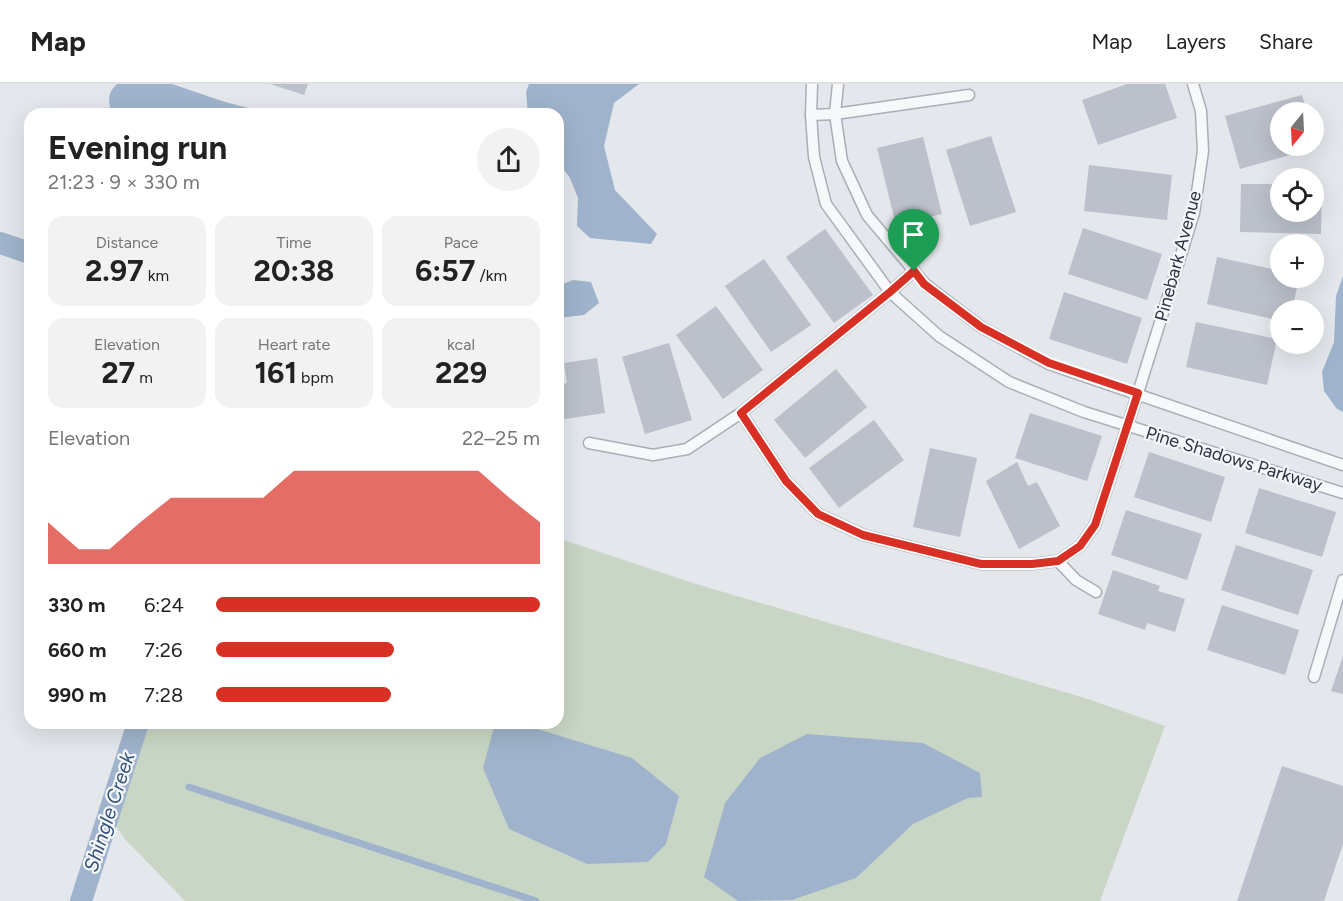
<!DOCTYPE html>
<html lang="en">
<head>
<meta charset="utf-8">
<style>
	:root { --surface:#fff; --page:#f2f2f2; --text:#222; --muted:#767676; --line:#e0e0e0; --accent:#d93025 }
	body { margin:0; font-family:Figtree,sans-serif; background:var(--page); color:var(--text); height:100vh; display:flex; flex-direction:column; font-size:22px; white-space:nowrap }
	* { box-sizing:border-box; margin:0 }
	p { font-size:20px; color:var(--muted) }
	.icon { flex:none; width:33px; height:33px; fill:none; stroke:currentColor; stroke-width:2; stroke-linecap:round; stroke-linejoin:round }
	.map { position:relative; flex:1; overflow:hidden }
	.sheet { position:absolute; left:24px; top:24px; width:540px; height:621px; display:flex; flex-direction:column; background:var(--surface); border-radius:18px; box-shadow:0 6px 24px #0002 }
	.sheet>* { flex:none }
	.needle { width:39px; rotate:198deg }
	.buttons { position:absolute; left:1270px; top:18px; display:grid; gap:12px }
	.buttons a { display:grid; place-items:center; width:54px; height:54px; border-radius:50%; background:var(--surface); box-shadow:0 6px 24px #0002; font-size:30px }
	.pin { position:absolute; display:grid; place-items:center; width:51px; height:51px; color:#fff; margin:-62px -26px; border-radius:50% 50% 50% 0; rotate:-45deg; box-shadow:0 0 6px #0007 }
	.pin .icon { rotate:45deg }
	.round { display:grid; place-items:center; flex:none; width:63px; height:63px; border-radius:32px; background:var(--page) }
	.head { display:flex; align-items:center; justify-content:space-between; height:102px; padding:0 24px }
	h1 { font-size:33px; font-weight:700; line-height:45px }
	.figures { display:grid; grid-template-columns:repeat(3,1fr); gap:9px; height:102px; padding:6px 24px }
	.figures div { display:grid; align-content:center; border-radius:15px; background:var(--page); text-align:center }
	.figures b { font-size:30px; font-weight:700 }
	.figures small { font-size:16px; font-weight:400 }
	.figures p { font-size:16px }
	.chart { height:168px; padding:12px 24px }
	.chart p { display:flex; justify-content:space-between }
	.chart svg { width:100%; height:108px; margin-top:6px; fill:var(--accent); opacity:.7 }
	ul { padding:0 24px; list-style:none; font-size:20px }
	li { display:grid; grid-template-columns:96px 72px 1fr; align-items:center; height:45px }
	li i { height:15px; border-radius:8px; background:var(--accent) }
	header { display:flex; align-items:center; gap:36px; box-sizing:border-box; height:84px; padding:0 30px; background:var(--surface); border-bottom:2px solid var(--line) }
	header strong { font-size:28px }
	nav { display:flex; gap:33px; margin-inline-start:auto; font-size:21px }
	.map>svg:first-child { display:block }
	.green { fill:#c9d6c5 }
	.water { fill:#9fb4cc }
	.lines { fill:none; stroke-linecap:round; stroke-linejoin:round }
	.stream { stroke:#9fb4cc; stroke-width:7 }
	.canal { stroke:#9fb4cc; stroke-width:22 }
	.building { fill:#bbc0ca }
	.lane-casing { stroke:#a9aeb7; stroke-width:13 }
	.lane { stroke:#f7f8fa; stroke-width:10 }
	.route-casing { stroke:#fff; stroke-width:12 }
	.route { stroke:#d93025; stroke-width:8 }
	.labels { text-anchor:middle; stroke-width:4.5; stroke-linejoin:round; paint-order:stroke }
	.street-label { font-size:18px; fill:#2b3445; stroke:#f4f6f9 }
	.water-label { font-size:20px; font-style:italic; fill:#34527a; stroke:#f4f6f9 }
</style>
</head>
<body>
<header>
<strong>Map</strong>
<nav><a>Map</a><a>Layers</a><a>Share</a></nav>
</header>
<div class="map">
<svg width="1343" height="817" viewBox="0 0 1343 817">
	<rect width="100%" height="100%" fill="#e4e7ec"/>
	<path class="green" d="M558,454L696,500L1085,614L1165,642L1100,817H185L124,754L112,736L140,639H558Z"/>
	<g class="water">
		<path d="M117,0H172L225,18L272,30H112C108,18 107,9 117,0Z"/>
		<path d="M529,0H639L614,19L604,62L615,106L657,150L651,160L590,154L577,142L578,114L570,94L558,78V30H528L526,8Z"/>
		<path d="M1343,192V328L1337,325L1324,307L1322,288L1334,258L1336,212Z"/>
		<path d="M573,196L591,198L599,219L584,231L558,234V202Z"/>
		<path d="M495,639H518L632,674L679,712L666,760L648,778L587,780L509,745L483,684Z"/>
		<path d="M807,650L923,659L980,689L982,713L968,714L913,740L856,794L792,816L738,817L704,793L725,719L760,674Z"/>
	</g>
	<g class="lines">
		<path class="stream" d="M189,703L536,817"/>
		<g class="canal">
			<path d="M0,159L30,169"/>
			<path d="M81,817L138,639"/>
		</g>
	</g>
	<g class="building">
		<path d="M270,0H308L304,11Z"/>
		<path d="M1127,0H1165L1177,34L1098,61L1082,16Z"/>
		<path d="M1302,11L1307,28H1281V62H1287L1290,71L1240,85L1225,32Z"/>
		<path d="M991,52L1016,128L970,142L946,66Z"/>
		<path d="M923,53L942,130L896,141L877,64Z"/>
		<path d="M1089,81L1172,91L1167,136L1084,127Z"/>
		<path d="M1241,100H1281V128H1314V101H1322L1321,150L1240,148Z"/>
		<path d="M1083,144L1162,170L1147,216L1068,190Z"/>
		<path d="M825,145L873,211L834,239L786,173Z"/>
		<path d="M1217,173L1281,187V194H1299L1292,226H1281V237L1207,220Z"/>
		<path d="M764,175L811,241L771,268L725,202Z"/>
		<path d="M1064,208L1142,234L1127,280L1049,255Z"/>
		<path d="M716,222L763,286L723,315L676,251Z"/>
		<path d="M1196,238L1277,255L1267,301L1186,283Z"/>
		<path d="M669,259L692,336L645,350L622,273Z"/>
		<path d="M597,274L605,329L558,336V301L567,299L564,279Z"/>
		<path d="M836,285L867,323L805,374L774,336Z"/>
		<path d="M1030,329L1102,352L1087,397L1015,374Z"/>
		<path d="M874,336L904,376L839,424L809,384Z"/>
		<path d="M930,364L977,374L960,453L913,443Z"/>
		<path d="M1149,368L1225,393L1211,438L1134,413Z"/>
		<path d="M1017,378L1028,402L1037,398L1060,442L1019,465L986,397Z"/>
		<path d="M1259,404L1336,428L1322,473L1245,449Z"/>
		<path d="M1126,426L1202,450L1187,496L1111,471Z"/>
		<path d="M1236,461L1313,486L1298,531L1221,506Z"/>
		<path d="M1113,486L1160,502L1158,507L1185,515L1175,548L1147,539L1145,546L1098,530Z"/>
		<path d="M1222,521L1299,546L1285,591L1207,566Z"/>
		<path d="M1343,572V610L1331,607Z"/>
		<path d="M1282,682L1343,702V760L1324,817H1237Z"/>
	</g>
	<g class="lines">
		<g class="lane-casing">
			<g id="lane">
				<path d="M812,0L811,31L814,73L826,120L890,208L939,252L1009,298L1084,328L1343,409"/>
				<path d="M838,0L835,30L842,77L867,131L925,200L981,243L1049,280L1343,381"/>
				<path d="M811,31L835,30L969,11"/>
				<path d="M741,329L786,397L818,430L863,451L981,480H1032L1058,477L1080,462L1095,441L1138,309L1194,129L1203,67L1201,27L1193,0"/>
				<path d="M589,359L653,371L687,365L741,329L890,208L914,187"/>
				<path d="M1058,477L1076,496L1096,508"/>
				<path d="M1314,593L1343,496"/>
			</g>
		</g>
		<use href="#lane" class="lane"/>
	</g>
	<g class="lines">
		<g class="route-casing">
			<path id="route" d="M914,187L924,200L981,243L1049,279L1138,309L1095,441L1080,462L1058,477L1032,480H981L863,451L818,430L786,397L741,329L890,208Z"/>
		</g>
		<use href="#route" class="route"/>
	</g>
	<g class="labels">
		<g class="street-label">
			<text transform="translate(1178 172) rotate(-75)" y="6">Pinebark Avenue</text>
			<text transform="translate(1234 375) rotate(17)" y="6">Pine Shadows Parkway</text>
		</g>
		<g class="water-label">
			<text transform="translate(109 728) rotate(-72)" y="7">Shingle Creek</text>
		</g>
	</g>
</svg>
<div class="buttons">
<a><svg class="needle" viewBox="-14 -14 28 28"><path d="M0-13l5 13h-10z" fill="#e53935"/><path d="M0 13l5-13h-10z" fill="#767676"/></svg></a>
<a><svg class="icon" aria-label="locate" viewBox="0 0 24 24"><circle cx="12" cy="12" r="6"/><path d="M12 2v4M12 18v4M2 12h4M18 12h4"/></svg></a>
<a>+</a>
<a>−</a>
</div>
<div class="pin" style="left:914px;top:187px;background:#1e9e55"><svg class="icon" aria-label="arrive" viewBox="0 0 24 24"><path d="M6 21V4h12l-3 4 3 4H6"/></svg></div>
<section class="sheet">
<div class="head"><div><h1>Evening run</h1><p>21:23 · 9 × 330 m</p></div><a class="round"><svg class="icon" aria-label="share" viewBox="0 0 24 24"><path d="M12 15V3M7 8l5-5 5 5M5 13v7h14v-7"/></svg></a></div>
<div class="figures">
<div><p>Distance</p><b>2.97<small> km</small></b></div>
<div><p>Time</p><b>20:38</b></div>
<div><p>Pace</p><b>6:57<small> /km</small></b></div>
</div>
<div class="figures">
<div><p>Elevation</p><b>27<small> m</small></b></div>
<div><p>Heart rate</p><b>161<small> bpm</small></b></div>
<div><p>kcal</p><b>229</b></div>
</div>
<div class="chart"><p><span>Elevation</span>22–25 m</p>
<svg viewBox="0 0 160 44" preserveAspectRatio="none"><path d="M0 44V27L10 38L20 38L30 27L40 17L50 17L60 17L70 17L80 6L90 6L100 6L110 6L120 6L130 6L140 6L150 17L160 27V44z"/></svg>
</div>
<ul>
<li><b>330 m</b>6:24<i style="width:100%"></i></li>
<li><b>660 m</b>7:26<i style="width:55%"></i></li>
<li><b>990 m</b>7:28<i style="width:54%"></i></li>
</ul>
</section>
</div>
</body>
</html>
